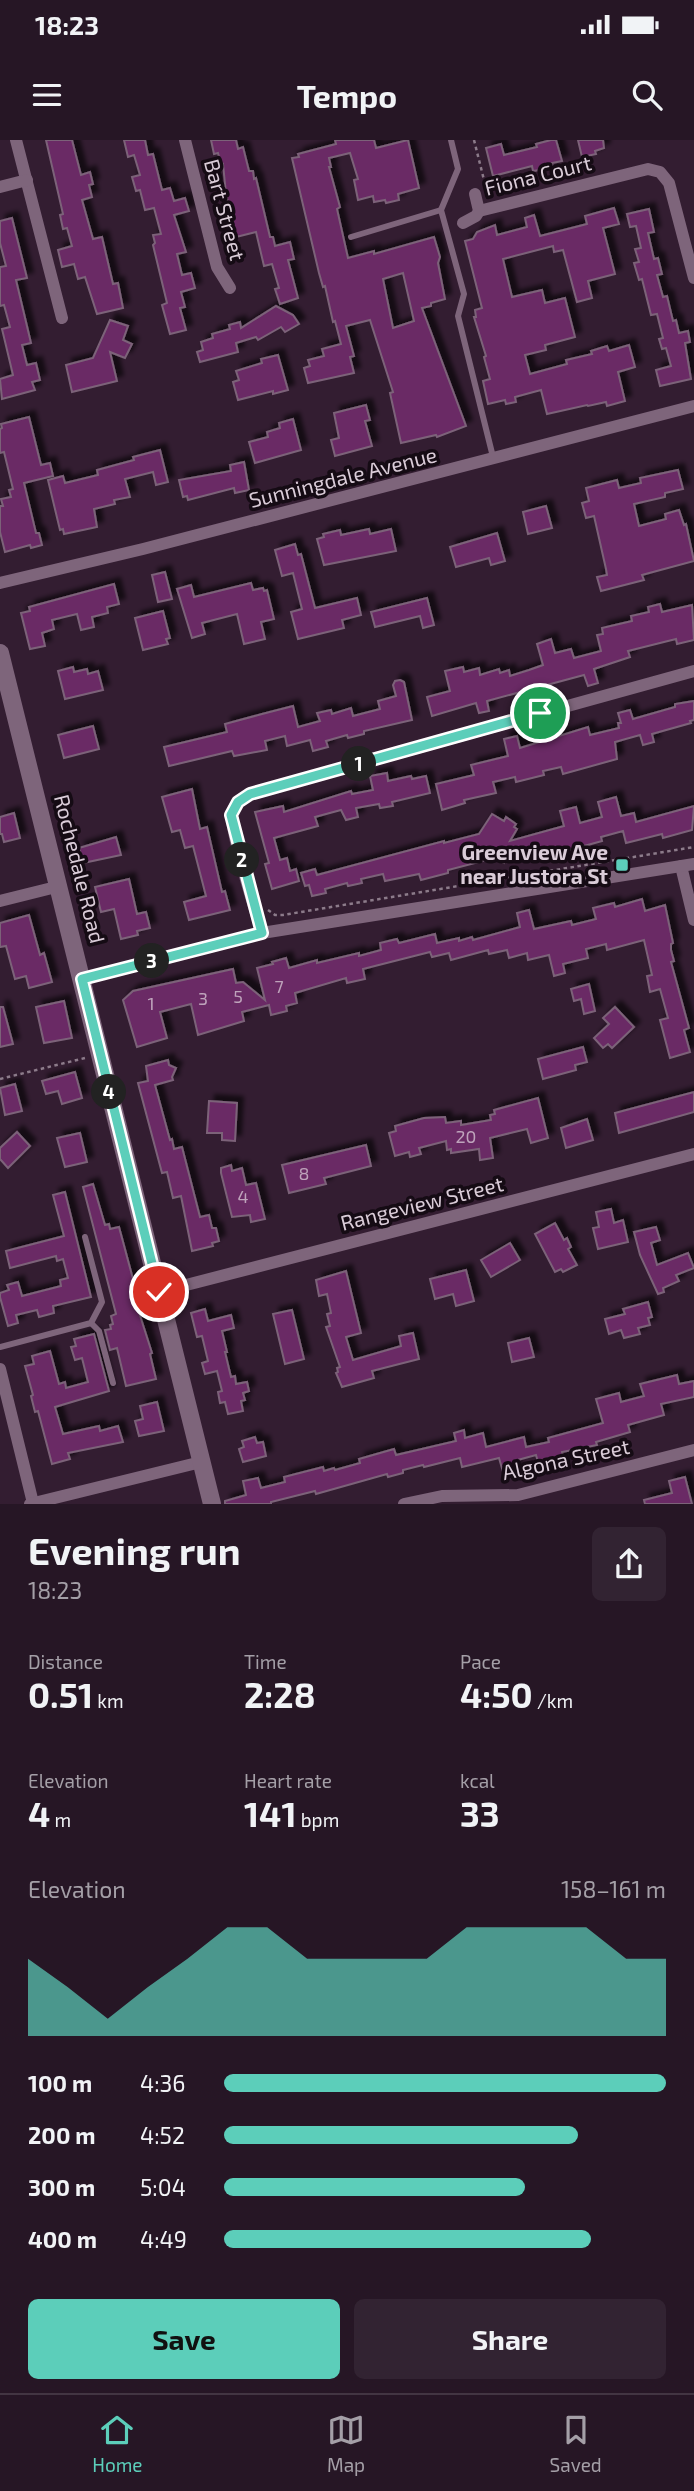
<!DOCTYPE html>
<html lang="en">
<head>
<meta charset="utf-8">
<style>
	:root { --surface:#261625; --page:#322332; --text:#f1f3f6; --muted:#a49fa7; --line:#423542; --accent:#5cceba }
	body { margin:0; font-family:"Exo 2",sans-serif; background:var(--page); color:var(--text); height:100vh; display:flex; flex-direction:column; font-size:26px; white-space:nowrap }
	* { box-sizing:border-box; margin:0 }
	p { font-size:23px; color:var(--muted) }
	.icon { flex:none; width:38px; height:38px; fill:none; stroke:currentColor; stroke-width:2; stroke-linecap:round; stroke-linejoin:round }
	.map { position:relative; height:1364px; overflow:hidden }
	.panel { display:flex; flex-direction:column; background:var(--surface); flex:1 }
	.panel>* { flex:none }
	.pin { position:absolute; display:grid; place-items:center; width:60px; height:60px; color:#fff; margin:-30px; border:4px solid #fff; border-radius:50%; box-shadow:0 2px 7px #0007 }
	.km { position:absolute; width:35px; height:35px; margin:-18px; border-radius:50%; background:#222; color:#fff; font-size:19px; line-height:35px; text-align:center }
	.round { display:grid; place-items:center; flex:none; width:74px; height:74px; border-radius:10px; background:var(--page) }
	.headline { display:flex; align-items:center; justify-content:space-between; height:119px; padding:0 28px }
	h1 { font-size:38px; font-weight:700; line-height:52px }
	.stats { display:grid; grid-template-columns:repeat(3,1fr); gap:10px; height:119px; padding:7px 28px }
	.stats div { display:grid; align-content:center }
	.stats b { font-size:35px; font-weight:700 }
	.stats small { font-size:19px; font-weight:400 }
	.stats p { font-size:19px }
	.chart { height:196px; padding:14px 28px }
	.chart p { display:flex; justify-content:space-between }
	.chart svg { width:100%; height:126px; margin-top:7px; fill:var(--accent); opacity:.7 }
	.button { display:flex; gap:14px; margin-top:auto; padding:14px 28px }
	.button a { flex:1; height:80px; border-radius:10px; background:var(--accent); color:#111; font-size:28px; font-weight:700; line-height:80px; text-align:center }
	.button a+a { background:var(--page); color:var(--text) }
	ul { padding:0 28px; list-style:none; font-size:23px }
	li { display:grid; grid-template-columns:112px 84px 1fr; align-items:center; height:52px }
	li i { height:18px; border-radius:9px; background:var(--accent) }
	.status { display:flex; justify-content:space-between; align-items:center; height:49px; padding:0 35px; background:var(--surface); direction:ltr }
	.status svg { height:19px; fill:currentColor }
	header { display:flex; justify-content:space-between; align-items:center; height:91px; padding:0 28px; background:var(--surface); font-size:32px; font-weight:700 }
	.tab-bar { display:flex; justify-content:space-around; align-items:center; height:98px; border-top:2px solid var(--line); background:var(--surface); font-size:19px; color:var(--muted) }
	.tab-bar a { display:grid; justify-items:center; gap:4px }
	.tab-bar .active { color:var(--accent) }
	.map>svg:first-child { display:block }
	.building { fill:#6a2965; stroke:#7c6279; stroke-width:2; fill-rule:evenodd; filter:url(#shadow) }
	.lines { fill:none; stroke-linecap:round; stroke-linejoin:round }
	.path { stroke:#8c7b8a; stroke-width:2.5; stroke-dasharray:3.5 3.5; stroke-linecap:butt }
	.lane { stroke:#7e657b; stroke-width:6 }
	.street { stroke:#7e657b; stroke-width:12 }
	.secondary { stroke:#7e657b; stroke-width:18 }
	.route-casing { stroke:#fff; stroke-width:14 }
	.route { stroke:#5cceba; stroke-width:9 }
	.poi-dot { fill:#5cceba; stroke:#150b14; stroke-width:2.5 }
	.labels { text-anchor:middle; stroke-width:7; stroke-linejoin:round; paint-order:stroke }
	.number-label { font-size:18px; fill:#bea3bb }
	.street-label { font-size:21px; fill:#daccd8; stroke:#150b14 }
	.poi-label { font-size:21px; font-weight:bold; fill:#daccd8; stroke:#150b14; text-anchor:end }
</style>
</head>
<body>
<div class="status"><b>18:23</b><svg viewBox="0 0 49 12"><path d="M0 12V9h3v3zM5 12V6h3v6zM10 12V3h3v9zM15 12V0h3v12zM26 1h20v11H26zM47 4h2v5h-2z"/></svg></div>
<header><svg class="icon" aria-label="menu" viewBox="0 0 24 24"><path d="M4 6h16M4 12h16M4 18h16"/></svg>Tempo<svg class="icon" aria-label="search" viewBox="0 0 24 24"><circle cx="10" cy="10" r="6"/><path d="M15 15l6 6"/></svg></header>
<div class="map">
<svg width="694" height="1364" viewBox="0 0 694 1364">
	<defs>
		<filter id="shadow"><feDropShadow dx="6" dy="-6" stdDeviation="2" flood-color="#0009"/></filter>
	</defs>
	<rect width="100%" height="100%" fill="#331d31"/>
	<g class="building">
		<path d="M46,0H72L81,35L90,32L93,44L89,45L92,57L82,60L93,99L102,97L113,144L118,143L123,168L97,174L85,137L78,139L74,124L62,127L58,110L72,106L67,88L63,89L60,75L63,74Z"/>
		<path d="M124,0H145L148,15L153,14L162,50L170,48L174,61L185,58L189,71L174,75L186,112L177,114L182,135L191,133L195,148L181,152L185,167L180,168L186,190L170,194L162,165L167,163L153,105L155,103L153,95L161,94L154,68L145,70L140,50L136,51L132,37L140,35L134,15L128,17Z"/>
		<path d="M211,0H236L238,9L243,7L249,31H253L254,39L256,38L270,97H273L275,106L290,102L294,119L288,120L298,158L280,164L275,149L279,148L272,124L264,126L256,92L236,97L226,54L223,24L221,25L218,13L214,14Z"/>
		<path d="M335,0H374L376,8L408,0L419,48L398,54L399,60L386,63L385,60L374,62L373,56L358,60L354,40L358,39L350,13L329,18L331,27H329L340,67L337,69L348,118L374,111V114L434,97L440,117L438,123L445,159L431,163V166L422,168L466,286L437,297L436,295L401,303L390,253L393,252L370,180L346,186L354,216L350,217L354,233L308,243L304,228L310,226L308,220L324,216L322,209L341,204L335,181L333,182L325,146L323,147L319,133L292,18L299,17L298,14L336,4ZM403,133L414,181L393,188L383,139Z"/>
		<path d="M551,0H556L562,21L552,23L553,28L533,31L532,26L493,36L486,8L501,4L504,15L537,7L536,4Z"/>
		<path d="M578,0H603L604,8L595,11L596,14L582,17Z"/>
		<path d="M614,68L619,84L603,88L615,134L588,141L592,158L577,162L563,110L554,112L553,106L503,119L512,157L542,150L545,163L565,158L575,197L545,205L546,210L525,215L530,234L567,224L566,220L592,214L591,211L607,206L609,211L629,205L635,227L618,232L625,261L607,266L606,262L588,266L587,265L547,274L541,250L515,257L516,262L506,264L505,260L488,264L483,241L490,239L484,217L486,216L474,177H476L475,170L482,168L465,101L473,99L477,92L495,85L497,95L527,87L525,78L534,75L540,96L587,84L585,76Z"/>
		<path d="M649,69L654,92L648,93L654,119L658,118L662,134L657,135L663,157L667,156L673,181L676,180L679,193L688,191L690,202L685,203L691,239L660,246L656,230L671,226L666,208L662,209L659,199L663,198L657,174L651,175L642,139L639,140L634,123L639,122L635,109L641,108L636,86L630,87L627,74Z"/>
		<path d="M12,78L27,138L16,140L31,203L22,205L27,225L36,223L40,240L32,242L35,250L2,259L0,239L13,235L2,189L10,187L4,165L0,166V127L6,126L0,103V81Z"/>
		<path d="M276,166L293,175L299,184L285,192L281,187L258,200L256,197L236,203L238,212L200,222L197,212L203,210L201,202L213,198L212,194L230,189L229,185L240,182L241,188Z"/>
		<path d="M110,180L128,186L123,200L132,204L125,218L110,212L117,241L72,252L66,225L93,218Z"/>
		<path d="M278,215L288,250L273,254V251L238,260L233,242L239,240L236,231L262,223L261,219Z"/>
		<path d="M366,265L370,280L365,281L372,306L335,316L331,300L339,298L334,273Z"/>
		<path d="M29,277L41,325L50,323L53,336L24,343L36,393H39L42,405L31,408L30,405L5,412L0,392V366H3L1,359L11,357L9,350L13,349L4,312L0,313V289L2,288L1,284Z"/>
		<path d="M293,279L301,310L255,323L249,302L268,297L267,292L280,288L279,283Z"/>
		<path d="M160,310L168,342L156,345L153,332L125,339L130,357L114,360L115,364L94,369L97,387L64,394L63,389L60,390L48,340L63,336L65,343L98,335L97,330L134,320L133,317Z"/>
		<path d="M244,322L249,350L235,353L234,348L188,360L187,356L183,357L179,340L231,331L230,325Z"/>
		<path d="M678,330L683,349L665,353V357L634,364L639,386L666,379L665,374L679,370L684,385L686,384L694,421L642,435L644,440L601,451L597,437L607,435L606,429L594,376L586,378L582,363L589,361L586,348L617,340L619,348L641,343L640,338Z"/>
		<path d="M546,366L552,388L528,394L523,372Z"/>
		<path d="M369,389L370,394L391,389L396,411L324,425L317,399L324,397L323,394L340,390L341,395Z"/>
		<path d="M497,393L505,421L491,425L489,418L456,427L450,407Z"/>
		<path d="M295,404L298,415L301,414L315,468L357,458L361,475L342,480L344,488L298,499L291,472L302,469L293,433L282,436L275,410Z"/>
		<path d="M165,432L172,459L158,462L152,435Z"/>
		<path d="M251,443L253,450L263,448L264,451L267,450L274,479L261,482L265,499L244,504L237,474L202,483L205,494L192,498L177,449L191,445L194,457Z"/>
		<path d="M114,444L119,464L107,467L108,473L92,477L94,487L81,490L77,474L52,480L54,489L42,493L45,506L30,509L21,473L30,471L29,467Z"/>
		<path d="M427,458L434,485L423,488L420,476L375,487L371,472Z"/>
		<path d="M660,464L662,472L692,465L694,500L677,504L676,499L628,511L630,517L594,529L598,543L588,546L584,535L487,561L489,571L479,573L476,563L432,576L427,557L450,551L445,531L463,527L464,532L479,528L480,535L499,529L500,533L509,530L510,536L529,530L543,525L537,504L551,499L555,513L571,509L574,518L601,511L597,495L603,494L602,488L632,481L631,476L649,472L648,467Z"/>
		<path d="M163,471L170,498L166,499L168,504L143,510L135,478Z"/>
		<path d="M73,527L74,532L87,529L88,534L98,531L103,550L65,559L58,531Z"/>
		<path d="M400,540L404,542L412,580L364,591V594L348,598L347,595L326,601L328,607L313,611L310,600L287,606L285,596L265,601L267,610L234,616L232,611L169,626L164,607L227,592L225,584L262,574L293,566L298,587L320,581L317,573L331,570L332,574L351,568L353,576L380,569L378,561L396,556L393,545L395,541Z"/>
		<path d="M694,561V580L690,581L691,583L652,594L654,602L643,605L640,595L615,602L617,619L563,634L561,627L543,631L544,635L516,642L515,637L493,642L496,653L464,660L465,663L442,670L436,644L474,635L471,625L508,616L504,599L517,596L520,608L588,587L590,595L619,588L618,583H621L618,573L630,570L633,579L675,567V564Z"/>
		<path d="M93,586L99,609L64,618L58,595Z"/>
		<path d="M387,633L388,641L411,636L412,639L426,636L430,653L392,662L393,666L380,668L379,664L356,668L358,677L346,680L341,670L315,677L318,686L274,698L280,720L287,718L290,731L296,729L299,741L272,749L265,724L269,723L255,672L283,666L284,672L351,651L352,654L373,650L370,636Z"/>
		<path d="M192,649L200,689L207,687L222,752L225,751L230,770L189,780L184,762L206,756L193,706L185,708L180,690L172,692L162,657Z"/>
		<path d="M616,657L621,676L634,673L636,682L694,666L692,690L663,698L662,694L626,703L623,691L601,697L602,701L537,719L536,716L516,721L513,709L504,723L494,718L448,730V733L421,740L419,734L385,741L383,734L361,739L362,743L348,746L347,743L325,749L326,753L312,756L309,745L305,746L301,733L315,729L317,735L444,701V703L479,694L492,674L504,681L506,677L516,684L514,687L517,689L510,701L564,686L560,671L576,667L580,683L602,677L598,662Z"/>
		<path d="M14,673L20,698L4,702L2,694H0V677Z"/>
		<path d="M116,697L121,715L83,723L79,708Z"/>
		<path d="M129,739L137,774L146,772L150,788L137,791L138,795L121,799L114,769L101,772L95,747Z"/>
		<path d="M642,759L645,771L665,765L673,803L671,804V810L674,821L671,822L689,888L684,890L690,912L670,918L660,880L668,878L660,849L650,852L647,836L652,835L644,800L607,810L606,804L586,809L588,818L563,824L565,833L554,836L549,815L528,820L527,813L509,818L507,810L489,814L488,810L451,820L449,813L432,817L430,812L363,829L365,839L347,843L346,838L295,853L297,863L286,866L287,871L271,875L269,865L242,872L244,881L198,895L191,864L160,872L167,898L137,907L123,860L133,851L233,829L236,843L243,842L265,860L257,828L273,824L272,822L286,818L289,828L317,820V823L359,813V816L381,810L380,803L397,799L399,803L435,794L437,803L459,798V801L472,797L473,800L520,787L517,773L529,770L534,789L571,781L572,785L596,779L593,768L614,763L615,767Z"/>
		<path d="M29,775L40,815L44,813L52,842L29,848L26,836L15,839L6,806L0,807V783Z"/>
		<path d="M589,844L595,871L584,874L581,859L574,861L571,849Z"/>
		<path d="M64,861L72,898L44,903L36,867Z"/>
		<path d="M0,867H3L13,904L0,907Z"/>
		<path d="M615,867L634,887L612,908L608,904L603,908L594,898L609,884L603,878Z"/>
		<path d="M583,907L587,922L575,925L576,930L543,939L538,919Z"/>
		<path d="M168,920L169,925L176,928L172,937L173,940L155,945L170,1000L172,999L174,1009L182,1007L200,1077L209,1075L212,1088H216L219,1101L212,1103L213,1106L192,1111L181,1056L173,1058L167,1032L162,1033L138,943L148,941L146,926Z"/>
		<path d="M75,932L82,958L62,964L58,951L46,954L42,941Z"/>
		<path d="M15,944L22,971L5,975L0,948Z"/>
		<path d="M694,952V972L619,993L615,973Z"/>
		<path d="M538,958L548,998L531,1003L527,989L490,998L493,1018L480,1020L479,1009L451,1013V1009L447,1010L446,1001L419,1008L421,1014L410,1017L409,1012L395,1016L389,993L396,991L395,986L424,978L445,977L446,983L461,981V985L491,980L490,975L495,974L494,970Z"/>
		<path d="M209,961L237,963L235,1001L222,1000V993H207Z"/>
		<path d="M587,979L593,1000L566,1008L561,988Z"/>
		<path d="M17,992L30,1006L8,1028L0,1019V1008Z"/>
		<path d="M80,993L87,1022L65,1027L57,998Z"/>
		<path d="M366,1005L371,1026L324,1038L326,1044L289,1053L282,1025Z"/>
		<path d="M231,1025L232,1031L242,1028L246,1045L256,1043L265,1079L251,1082L250,1075L232,1077L221,1033V1028Z"/>
		<path d="M93,1044L105,1085L109,1084L110,1089L119,1087L140,1165L137,1166L152,1213L150,1214L156,1239L126,1246L117,1208L110,1210L105,1190L111,1189L110,1185L113,1184L111,1176L116,1174L83,1047Z"/>
		<path d="M65,1052L91,1157L53,1166L54,1173L39,1177L37,1170L16,1175L18,1183L8,1186L0,1157V1153L9,1150L7,1145L18,1142L22,1156L61,1146L60,1140L68,1138L63,1119L57,1121L56,1116L10,1128L6,1111L64,1096L53,1055Z"/>
		<path d="M611,1069L614,1083L623,1080L628,1102L598,1109L593,1088L599,1087L596,1072Z"/>
		<path d="M555,1083L564,1100L567,1098L571,1107L568,1109L577,1125L563,1132L561,1129L555,1132L535,1094Z"/>
		<path d="M656,1087L660,1100L651,1103L657,1125L688,1113L694,1128L676,1135L679,1141L663,1148L664,1152L658,1154L640,1115L634,1092Z"/>
		<path d="M510,1103L520,1120L491,1137L481,1120Z"/>
		<path d="M466,1130L474,1161L456,1166L453,1154L435,1159L430,1139Z"/>
		<path d="M346,1131L361,1193L346,1197L353,1220L401,1206L399,1196L413,1193L419,1219L372,1231L374,1238L342,1247L336,1233L338,1232L337,1228L340,1227L326,1187L330,1186L327,1174L331,1173L327,1154L319,1156L316,1140Z"/>
		<path d="M648,1162L652,1177L648,1178L650,1185L638,1188L640,1194L624,1198L621,1190L609,1194L605,1179L625,1174L623,1169Z"/>
		<path d="M205,1169L208,1181L231,1175L234,1188L222,1191L227,1212H225L231,1237L235,1236L236,1244L247,1242L249,1251L243,1253L245,1260L241,1261L243,1271L228,1274L225,1262L220,1263L218,1252L222,1251L217,1231L205,1234L202,1223L208,1221L202,1196L197,1197L191,1173Z"/>
		<path d="M292,1170L304,1219L285,1224L273,1174Z"/>
		<path d="M94,1194L109,1251L55,1267L63,1294L99,1286L100,1291L118,1286L123,1302L68,1313L70,1319L52,1324L38,1271L35,1272L31,1256L33,1255L25,1226L34,1224L32,1216L50,1211L59,1244L65,1242L66,1248L88,1242L82,1218L75,1220L71,1207L76,1206L74,1199Z"/>
		<path d="M529,1198L534,1217L512,1222L508,1203Z"/>
		<path d="M677,1235L679,1244L694,1241V1257L661,1264L664,1275L628,1285L630,1292L596,1302L597,1305L562,1312L565,1325L553,1328L551,1318L538,1322L536,1315L514,1321L516,1328L503,1332L499,1318L462,1327L460,1318L424,1327L423,1325L403,1330V1333L388,1337L387,1334L316,1354L315,1351L271,1362V1364H225V1361L246,1355L243,1341L258,1338L261,1348L285,1342L284,1337L323,1327L324,1331L334,1328L335,1330L360,1323L359,1319L394,1309L396,1315L456,1301L454,1293L464,1290L465,1298L483,1293L486,1307L524,1297L526,1307L549,1302L548,1298L603,1283L596,1259L619,1253L621,1262L644,1256L640,1244Z"/>
		<path d="M157,1262L164,1291L139,1296L135,1281L143,1279L140,1266Z"/>
		<path d="M255,1297L257,1303L263,1302L266,1316L243,1322L239,1309L244,1307L242,1301Z"/>
		<path d="M685,1337L692,1364H645L644,1360L672,1353L669,1341Z"/>
	</g>
	<g class="lines">
		<g class="path">
			<path d="M474,0L486,48"/>
			<path d="M268,770L275,775H283L694,707"/>
			<path d="M0,939L85,918"/>
		</g>
		<g class="lane">
			<path d="M451,0L458,29L441,70L464,154L458,176L493,317"/>
			<path d="M351,97L441,70"/>
			<path d="M91,1183L99,1191L113,1243"/>
			<path d="M0,1207L91,1183L102,1162L85,1097"/>
		</g>
		<g class="street">
			<path d="M16,0L62,178"/>
			<path d="M185,0L217,127L230,148"/>
			<path d="M0,47L27,40"/>
			<path d="M479,71L648,29L660,32L669,43L694,138"/>
			<path d="M463,83L476,76L479,71L475,54"/>
			<path d="M0,443L143,409L694,266"/>
			<path d="M681,726L694,780"/>
			<path d="M0,761L60,746"/>
			<path d="M262,793C256,773 229,689 232,674C234,664 242,659 250,654L694,531"/>
			<path d="M82,839L262,793L694,724"/>
			<path d="M159,1152L694,1014"/>
			<path d="M0,1229L33,1363"/>
			<path d="M30,1364L201,1322"/>
			<path d="M404,1364L442,1356L518,1355L694,1310"/>
		</g>
		<path class="secondary" d="M0,513L212,1364"/>
	</g>
	<g class="lines">
		<g class="route-casing">
			<path id="route" d="M159,1152L82,839L262,793L231,675L238,662L250,654L540,573"/>
		</g>
		<use href="#route" class="route"/>
	</g>
	<rect class="poi-dot" x="615" y="718" width="14" height="14" rx="3.5"/>
	<g class="labels">
		<g class="number-label">
			<text x="279" y="853">7</text>
			<text x="238" y="863">5</text>
			<text x="203" y="865">3</text>
			<text x="151" y="870">1</text>
			<text x="466" y="1003">20</text>
			<text x="304" y="1040">8</text>
			<text x="243" y="1063">4</text>
		</g>
		<g class="street-label">
			<text transform="translate(538 36) rotate(-14)" y="7">Fiona Court</text>
			<text transform="translate(224 70) rotate(75)" y="7">Bart Street</text>
			<text transform="translate(343 338) rotate(-14)" y="7">Sunningdale Avenue</text>
			<text transform="translate(79 729) rotate(76)" y="7">Rochedale Road</text>
			<text transform="translate(422 1064) rotate(-14)" y="7">Rangeview Street</text>
			<text transform="translate(566 1320) rotate(-12)" y="7">Algona Street</text>
		</g>
		<g class="poi-label">
			<text x="608" y="720">Greenview Ave<tspan x="608" dy="24">near Justora St</tspan></text>
		</g>
	</g>
</svg>
<div class="pin" style="left:540px;top:573px;background:#1e9e55"><svg class="icon" aria-label="arrive" viewBox="0 0 24 24"><path d="M6 21V4h12l-3 4 3 4H6"/></svg></div>
<div class="pin" style="left:159px;top:1152px;background:#d93025"><svg class="icon" aria-label="check" viewBox="0 0 24 24"><path d="M5 12l5 5 9-10"/></svg></div>
<b class="km" style="left:359px;top:624px">1</b>
<b class="km" style="left:242px;top:720px">2</b>
<b class="km" style="left:152px;top:821px">3</b>
<b class="km" style="left:109px;top:952px">4</b>
</div>
<section class="panel">
<div class="headline"><div><h1>Evening run</h1><p>18:23</p></div><a class="round"><svg class="icon" aria-label="share" viewBox="0 0 24 24"><path d="M12 15V3M7 8l5-5 5 5M5 13v7h14v-7"/></svg></a></div>
<div class="stats">
<div><p>Distance</p><b>0.51<small> km</small></b></div>
<div><p>Time</p><b>2:28</b></div>
<div><p>Pace</p><b>4:50<small> /km</small></b></div>
</div>
<div class="stats">
<div><p>Elevation</p><b>4<small> m</small></b></div>
<div><p>Heart rate</p><b>141<small> bpm</small></b></div>
<div><p>kcal</p><b>33</b></div>
</div>
<div class="chart"><p><span>Elevation</span>158–161 m</p>
<svg viewBox="0 0 160 44" preserveAspectRatio="none"><path d="M0 44V17L10 27L20 38L30 27L40 17L50 6L60 6L70 17L80 17L90 17L100 17L110 6L120 6L130 6L140 6L150 17L160 17V44z"/></svg>
</div>
<ul>
<li><b>100 m</b>4:36<i style="width:100%"></i></li>
<li><b>200 m</b>4:52<i style="width:80%"></i></li>
<li><b>300 m</b>5:04<i style="width:68%"></i></li>
<li><b>400 m</b>4:49<i style="width:83%"></i></li>
</ul>
<div class="button"><a>Save</a><a>Share</a></div>
</section>
<nav class="tab-bar">
<a class="active"><svg class="icon" aria-label="home" viewBox="0 0 24 24"><path d="M3 11l9-7 9 7M6 9v11h12V9"/></svg>Home</a>
<a><svg class="icon" aria-label="map" viewBox="0 0 24 24"><path d="M3 6l6-2 6 2 6-2v14l-6 2-6-2-6 2zM9 4v14M15 6v14"/></svg>Map</a>
<a><svg class="icon" aria-label="saved" viewBox="0 0 24 24"><path d="M7 4h10v16l-5-4-5 4z"/></svg>Saved</a>
</nav>
</body>
</html>
